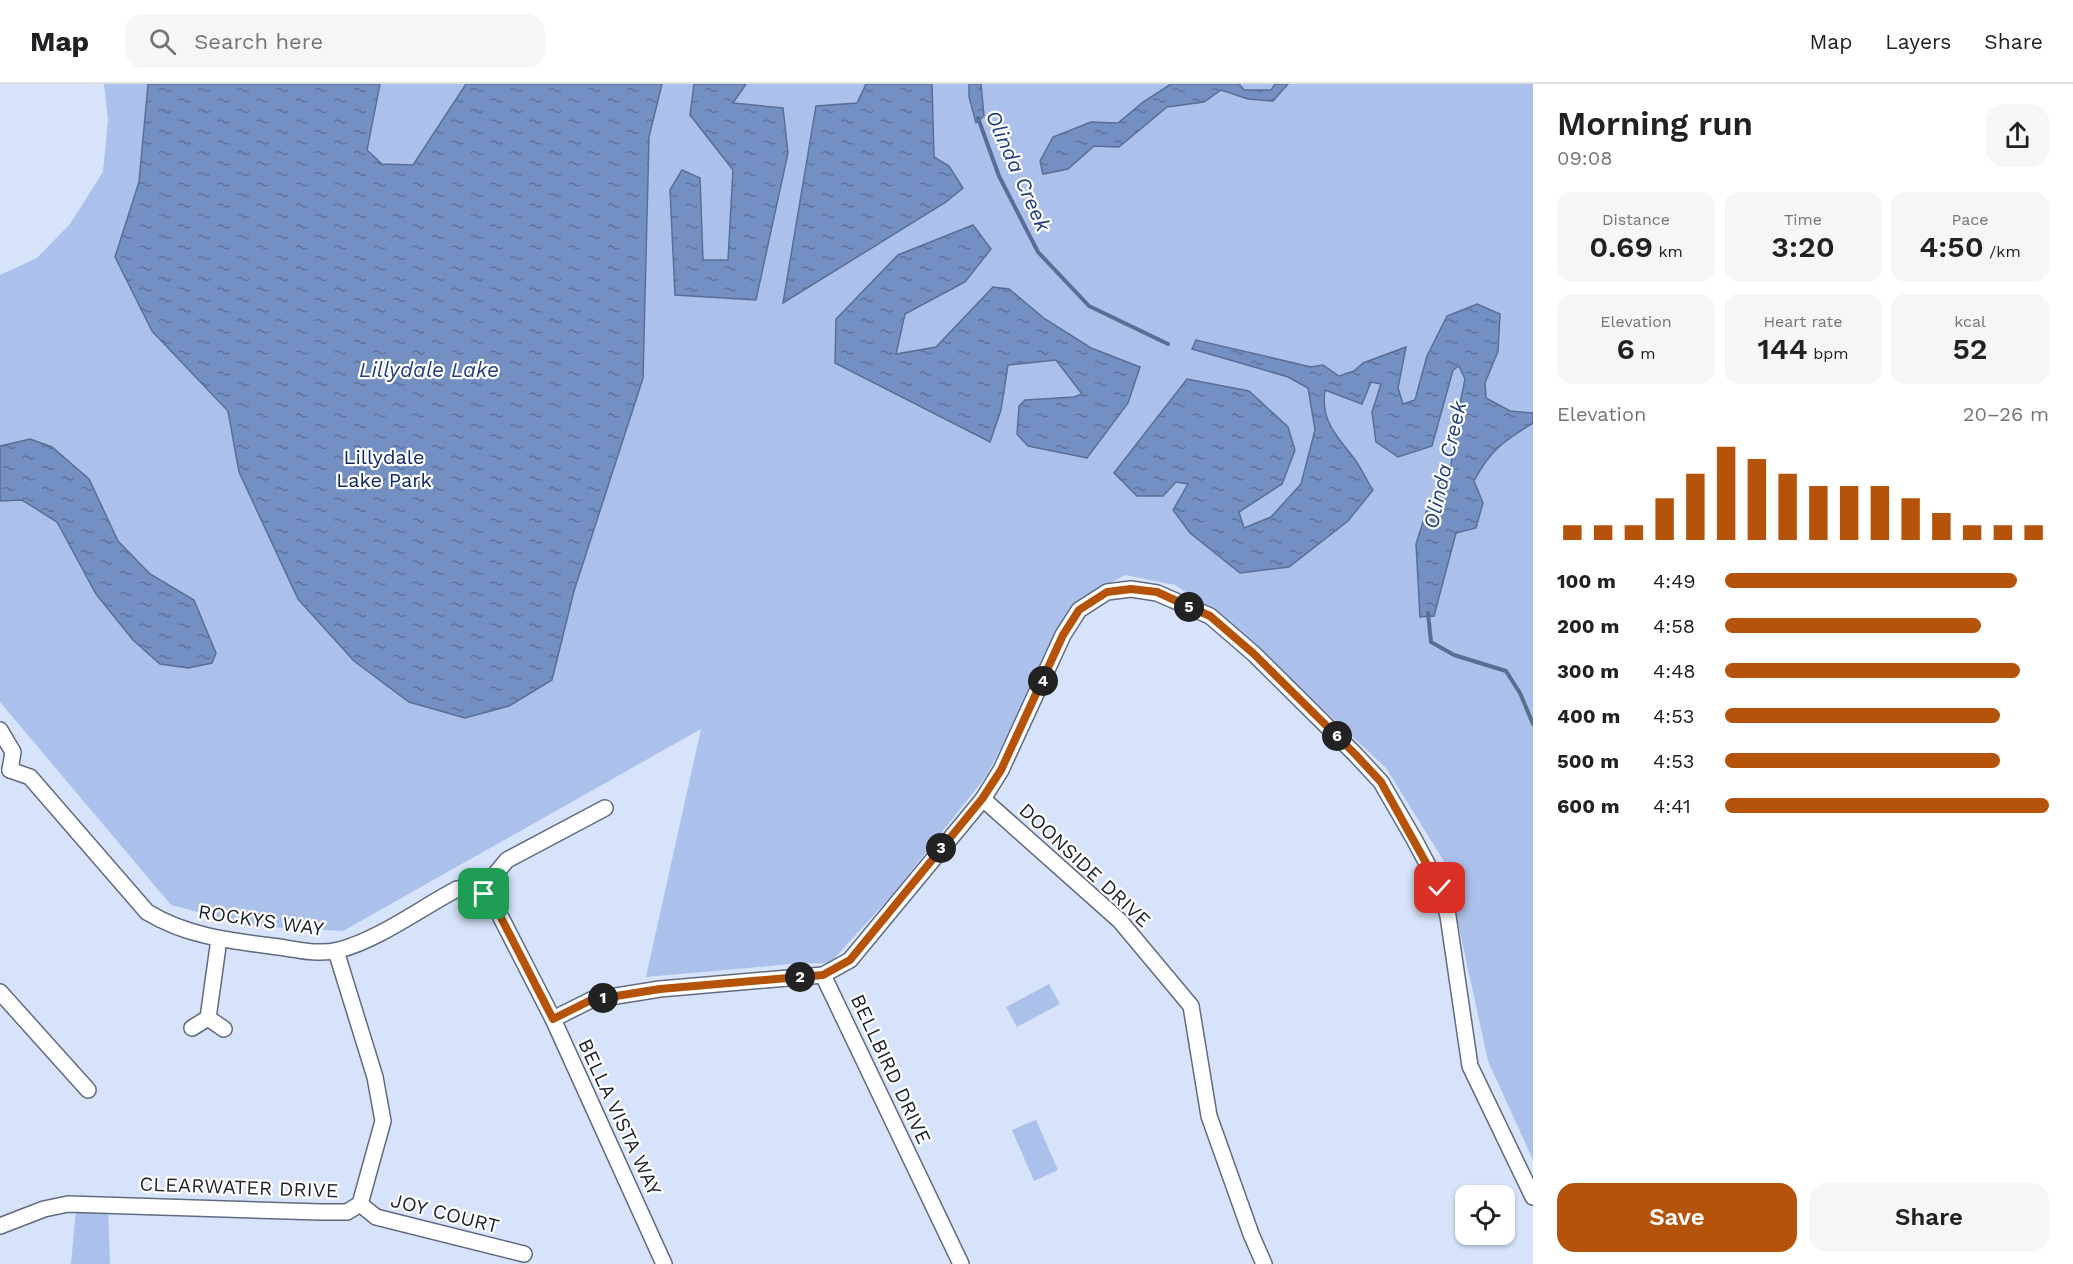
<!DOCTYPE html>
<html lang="en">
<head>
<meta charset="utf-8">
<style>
	:root { --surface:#fff; --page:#f6f6f6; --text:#202124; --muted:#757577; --line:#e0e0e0; --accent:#b45309 }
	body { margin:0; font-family:"Work Sans",sans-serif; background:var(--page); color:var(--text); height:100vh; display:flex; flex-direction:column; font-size:22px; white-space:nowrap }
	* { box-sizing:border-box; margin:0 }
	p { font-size:20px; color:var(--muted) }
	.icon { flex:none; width:33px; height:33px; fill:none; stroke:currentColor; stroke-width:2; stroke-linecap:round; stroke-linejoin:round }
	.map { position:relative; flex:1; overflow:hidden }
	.panel { display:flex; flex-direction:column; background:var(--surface); width:540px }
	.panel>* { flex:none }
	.tools { position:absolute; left:1455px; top:1101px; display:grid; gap:12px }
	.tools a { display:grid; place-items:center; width:60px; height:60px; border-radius:12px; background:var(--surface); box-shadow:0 2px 4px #0004; font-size:30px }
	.pin { position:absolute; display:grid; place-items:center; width:51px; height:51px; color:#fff; margin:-26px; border-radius:12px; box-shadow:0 3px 9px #0006 }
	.km { position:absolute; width:30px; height:30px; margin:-15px; border-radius:50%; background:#222; color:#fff; font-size:16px; line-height:30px; text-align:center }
	.round { display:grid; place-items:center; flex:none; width:63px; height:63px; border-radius:18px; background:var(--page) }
	.headline { display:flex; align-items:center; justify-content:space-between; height:102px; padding:0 24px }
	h1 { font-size:33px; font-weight:600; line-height:45px }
	.stats { display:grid; grid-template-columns:repeat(3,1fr); gap:9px; height:102px; padding:6px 24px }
	.stats div { display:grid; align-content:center; border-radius:15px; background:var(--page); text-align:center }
	.stats b { font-size:30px; font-weight:600 }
	.stats small { font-size:16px; font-weight:400 }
	.stats p { font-size:16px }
	.chart { height:168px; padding:12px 24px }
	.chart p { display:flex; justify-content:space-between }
	.chart svg { width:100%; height:108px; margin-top:6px; stroke:var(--accent); stroke-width:6 }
	.cta { display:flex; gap:12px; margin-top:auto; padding:12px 24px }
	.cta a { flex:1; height:69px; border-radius:18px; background:var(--accent); color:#fff; font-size:24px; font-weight:600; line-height:69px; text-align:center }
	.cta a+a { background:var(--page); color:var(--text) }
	ul { padding:0 24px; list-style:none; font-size:20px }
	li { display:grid; grid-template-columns:96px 72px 1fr; align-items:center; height:45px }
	li i { height:15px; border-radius:8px; background:var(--accent) }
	header { display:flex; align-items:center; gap:36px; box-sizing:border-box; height:84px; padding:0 30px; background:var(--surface); border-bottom:2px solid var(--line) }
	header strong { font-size:28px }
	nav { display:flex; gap:33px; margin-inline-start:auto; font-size:21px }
	.search { width:420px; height:54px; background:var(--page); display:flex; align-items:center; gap:15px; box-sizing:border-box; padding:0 21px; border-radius:18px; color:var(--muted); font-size:22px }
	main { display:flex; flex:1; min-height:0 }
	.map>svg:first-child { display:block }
	.park { fill:#abc1eb }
	.water { fill:url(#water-ripples); stroke:#5a6e95; stroke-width:1.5 }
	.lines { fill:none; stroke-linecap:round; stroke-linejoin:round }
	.stream { stroke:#5a6e95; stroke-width:4 }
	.minor-casing { stroke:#616b80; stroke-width:18 }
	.minor { stroke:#fff; stroke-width:15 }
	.route-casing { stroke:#fff; stroke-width:12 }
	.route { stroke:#b45309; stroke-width:8 }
	.labels { text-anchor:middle; stroke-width:4.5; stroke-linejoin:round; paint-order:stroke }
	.park-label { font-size:20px; fill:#0d2865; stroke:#fff }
	.street-label { font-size:20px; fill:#1e222b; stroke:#fff }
	.water-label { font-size:21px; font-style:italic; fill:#213e7d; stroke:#fff }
</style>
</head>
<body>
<header>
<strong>Map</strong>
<div class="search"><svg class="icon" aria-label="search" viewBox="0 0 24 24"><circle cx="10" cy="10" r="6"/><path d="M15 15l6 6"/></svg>Search here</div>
<nav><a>Map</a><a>Layers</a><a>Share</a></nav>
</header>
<main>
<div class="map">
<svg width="1533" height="1180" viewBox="0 0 1533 1180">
	<defs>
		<pattern id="water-ripples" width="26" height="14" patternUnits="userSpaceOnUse" patternTransform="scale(1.5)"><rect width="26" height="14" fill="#748fc2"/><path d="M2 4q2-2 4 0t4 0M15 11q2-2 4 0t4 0" fill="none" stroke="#5f749e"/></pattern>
	</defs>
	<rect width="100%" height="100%" fill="#d6e3fa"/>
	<g class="park">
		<path d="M104,0H1533V1076L1488,977L1445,779L1386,684L1222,531L1175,501L1125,491L1077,518L1061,539L1024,620L987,691L893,810L830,879L792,880L646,893L701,645L343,847L250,842L171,821L0,618V191L37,174L70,140L103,88L108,36Z"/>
		<path d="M1049,900L1060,920L1017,943L1006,923Z"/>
		<path d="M1036,1036L1058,1086L1034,1097L1012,1046Z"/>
		<path d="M108,1120L110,1180H71L76,1125Z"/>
	</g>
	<g class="water">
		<path d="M148,0H380L367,66L382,80L413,81L466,0H662L649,53L643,294L574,507L552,596L509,622L465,634L409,618L354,577L298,515L239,388L228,327L152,247L115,173L139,98Z"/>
		<path d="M694,0H746L733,19L783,24L788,69L756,216L675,211L670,106L682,86L700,94L703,176H728L733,86L690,31Z"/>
		<path d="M866,0H932L934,73L949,82L963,104L946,118L783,219L816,22L857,19Z"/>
		<path d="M969,0H981L984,32L976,39L969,13Z"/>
		<path d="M1171,0H1239L1244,6H1271L1275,0H1288L1273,17L1248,15L1221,6L1204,18L1167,23L1119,63L1094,62L1068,85L1043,90L1040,77L1053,53L1091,38L1118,39L1143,18Z"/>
		<path d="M973,141L991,165L965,198L905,230L896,270L936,263L993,203L1009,205L1045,235L1091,264L1140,283L1128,319L1087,374L1028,362L1017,350L1019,322L1025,316L1074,313L1082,310L1056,276L1008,281L1001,326L990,358L835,279L836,235L898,171Z"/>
		<path d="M1477,220L1500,230L1498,267L1485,299L1486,314L1510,327L1533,329V339C1504,357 1490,366 1474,397L1483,419L1476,444L1456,449L1434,532L1420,533L1416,460L1430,416L1451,383L1453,355L1465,295L1459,282L1453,286L1432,362L1398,373L1376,358L1372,328L1381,300L1371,298L1362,320L1325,306C1320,338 1338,353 1356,377C1362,386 1367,397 1373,406L1348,437L1289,483L1240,489L1190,449L1173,426L1188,400L1176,398L1163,412H1137L1114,389L1187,295L1249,307L1288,343L1295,366L1282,400L1239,428L1244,444L1271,433L1301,400L1315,346L1308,304L1288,293L1192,265L1196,256L1311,283L1323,281L1339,292L1354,287L1363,279L1406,263L1398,304L1403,320L1415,316L1427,272L1447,232Z"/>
		<path d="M30,355L52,363L89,395L118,457L150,490L194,516L216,569L212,579L188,584L160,580L133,556L96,510L57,438L22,416L0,417V362Z"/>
	</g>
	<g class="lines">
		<g class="stream">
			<path d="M978,34L999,92L1038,168L1089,222L1168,260"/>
			<path d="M1428,529L1431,558L1454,571L1506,587L1520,609L1533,640"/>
		</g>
		<g class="minor-casing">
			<g id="minor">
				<path d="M0,646L13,668L10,686"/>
				<path d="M10,686L30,693L147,828C188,853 232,857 279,863C298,866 319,871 339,866C378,856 421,824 457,805L472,806L484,810L493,793L507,776L605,724"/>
				<path d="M983,715L1120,837L1191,922L1209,1032L1251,1150L1264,1180"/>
				<path d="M484,810L494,820L553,935L664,1180"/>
				<path d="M823,891L961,1180"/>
				<path d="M0,908L88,1006"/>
				<path d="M208,934L219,855"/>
				<path d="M553,935L591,916L660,905L823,891L850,876L983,715L1001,686L1063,551L1079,526L1107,508L1131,505L1157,509L1210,532L1254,570L1355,670L1381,698L1414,755L1440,804L1448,832L1470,982L1533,1113"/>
				<path d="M192,944L208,934L224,945"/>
				<path d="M360,1120L376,1133L524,1170"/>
				<path d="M0,1142L44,1125L68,1120L321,1128H347L360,1120L383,1037L375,993L336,867"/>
			</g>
		</g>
		<use href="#minor" class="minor"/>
	</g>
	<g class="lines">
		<g class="route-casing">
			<path id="route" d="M484,810L494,820L553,935L591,916L660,905L823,891L850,876L982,715L1001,686L1063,551L1079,526L1107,508L1131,505L1157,508L1210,532L1254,570L1355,670L1381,698L1440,804"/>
		</g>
		<use href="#route" class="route"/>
	</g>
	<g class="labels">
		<g class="park-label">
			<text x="384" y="380">Lillydale<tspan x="384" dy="23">Lake Park</tspan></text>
		</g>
		<g class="street-label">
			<text transform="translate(1085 781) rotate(43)" y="7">DOONSIDE DRIVE</text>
			<text transform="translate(261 836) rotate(8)" y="7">ROCKYS WAY</text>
			<text transform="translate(891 985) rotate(65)" y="7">BELLBIRD DRIVE</text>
			<text transform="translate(620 1033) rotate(65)" y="7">BELLA VISTA WAY</text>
			<text transform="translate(239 1103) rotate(2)" y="7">CLEARWATER DRIVE</text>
			<text transform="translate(445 1129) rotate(14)" y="7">JOY COURT</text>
		</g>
		<g class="water-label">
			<text transform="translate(1018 87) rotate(66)" y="7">Olinda Creek</text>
			<text x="429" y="293">Lillydale Lake</text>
			<text transform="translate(1445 381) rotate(-77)" y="7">Olinda Creek</text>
		</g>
	</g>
</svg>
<div class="tools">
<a><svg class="icon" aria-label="locate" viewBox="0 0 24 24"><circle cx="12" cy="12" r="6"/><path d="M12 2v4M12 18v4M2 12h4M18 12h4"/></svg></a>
</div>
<div class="pin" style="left:484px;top:810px;background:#1e9e55"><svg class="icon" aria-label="arrive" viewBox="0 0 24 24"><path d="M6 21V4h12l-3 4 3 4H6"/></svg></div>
<div class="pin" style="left:1440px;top:804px;background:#d93025"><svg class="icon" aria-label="check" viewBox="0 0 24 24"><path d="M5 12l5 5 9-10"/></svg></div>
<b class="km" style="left:603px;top:914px">1</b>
<b class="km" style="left:800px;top:893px">2</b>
<b class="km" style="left:941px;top:764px">3</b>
<b class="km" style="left:1043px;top:597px">4</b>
<b class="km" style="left:1189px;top:523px">5</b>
<b class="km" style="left:1337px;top:652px">6</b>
</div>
<section class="panel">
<div class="headline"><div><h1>Morning run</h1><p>09:08</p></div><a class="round"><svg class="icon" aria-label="share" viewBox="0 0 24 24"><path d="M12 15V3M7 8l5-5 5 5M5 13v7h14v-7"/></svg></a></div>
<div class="stats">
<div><p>Distance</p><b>0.69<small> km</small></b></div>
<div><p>Time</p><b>3:20</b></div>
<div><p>Pace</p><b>4:50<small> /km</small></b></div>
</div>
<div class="stats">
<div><p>Elevation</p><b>6<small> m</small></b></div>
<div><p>Heart rate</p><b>144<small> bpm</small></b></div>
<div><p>kcal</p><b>52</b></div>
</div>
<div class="chart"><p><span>Elevation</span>20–26 m</p>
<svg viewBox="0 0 160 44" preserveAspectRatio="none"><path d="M5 44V38M15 44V38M25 44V38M35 44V27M45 44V17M55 44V6M65 44V11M75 44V17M85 44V22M95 44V22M105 44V22M115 44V27M125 44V33M135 44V38M145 44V38M155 44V38"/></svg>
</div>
<ul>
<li><b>100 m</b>4:49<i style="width:90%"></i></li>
<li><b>200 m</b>4:58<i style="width:79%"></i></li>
<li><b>300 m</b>4:48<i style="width:91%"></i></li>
<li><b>400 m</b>4:53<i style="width:85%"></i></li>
<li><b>500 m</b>4:53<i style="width:85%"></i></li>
<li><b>600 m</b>4:41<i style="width:100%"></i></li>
</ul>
<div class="cta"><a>Save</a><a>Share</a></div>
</section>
</main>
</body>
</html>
